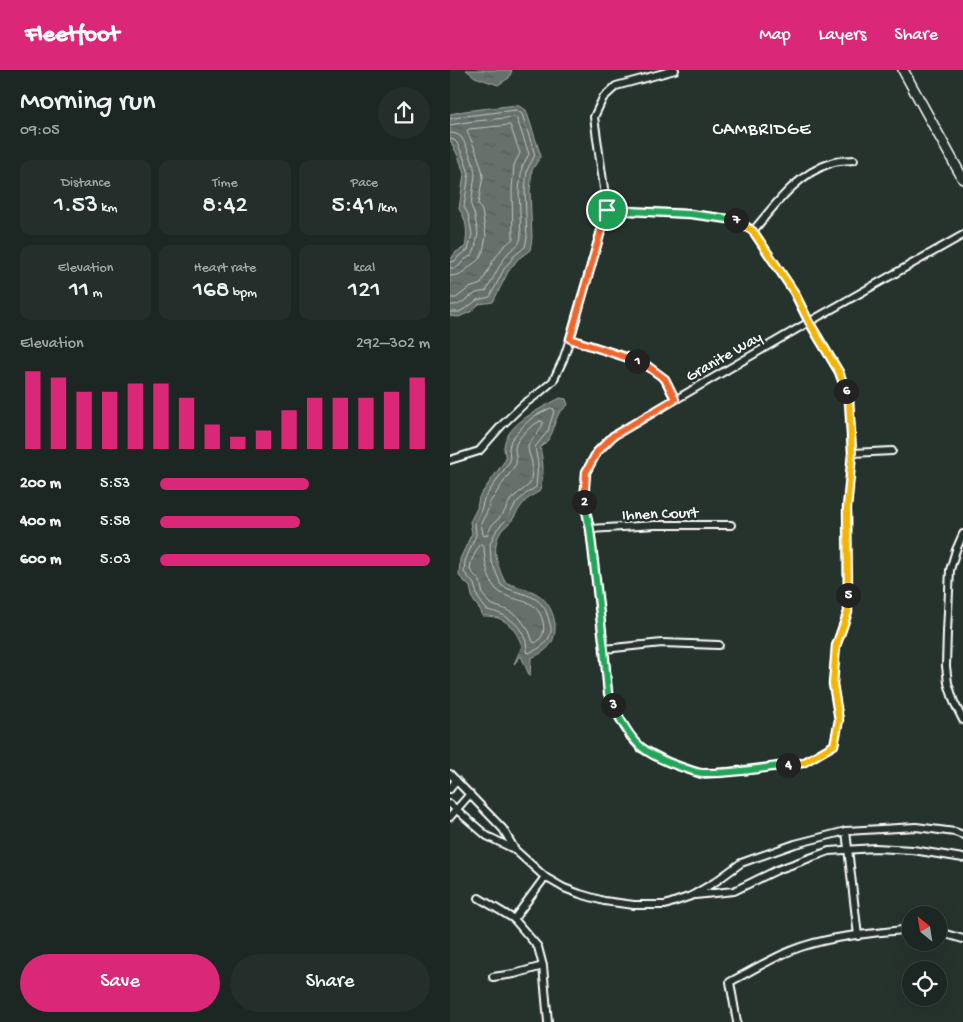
<!DOCTYPE html>
<html lang="en">
<head>
<meta charset="utf-8">
<style>
	:root { --surface:#1c2622; --page:#252e2a; --text:#f1f3f6; --muted:#a0a5a5; --line:#3a4340; --accent:#db2777 }
	body { margin:0; font-family:"Gochi Hand",sans-serif; background:var(--page); color:var(--text); height:100vh; display:flex; flex-direction:column; font-size:19px; white-space:nowrap }
	* { box-sizing:border-box; margin:0 }
	p { font-size:16px; color:var(--muted) }
	.icon { flex:none; width:28px; height:28px; fill:none; stroke:currentColor; stroke-width:2; stroke-linecap:round; stroke-linejoin:round }
	.map { position:relative; flex:1; overflow:hidden }
	.panel { display:flex; flex-direction:column; background:var(--surface); width:450px }
	.panel>* { flex:none }
	.needle { width:32px; rotate:330deg }
	.tools { position:absolute; left:452px; top:836px; display:grid; gap:10px }
	.tools a { display:grid; place-items:center; width:45px; height:45px; border-radius:50%; background:var(--surface); box-shadow:0 5px 20px #0002,0 0 0 1px var(--line); font-size:25px }
	.pin { position:absolute; display:grid; place-items:center; width:42px; height:42px; color:#fff; margin:-21px; border:2px solid #fff; border-radius:50%; box-shadow:0 1px 5px #0007 }
	.km { position:absolute; width:25px; height:25px; margin:-12px; border-radius:50%; background:#222; color:#fff; font-size:14px; line-height:25px; text-align:center }
	.round { display:grid; place-items:center; flex:none; width:52px; height:52px; border-radius:26px; background:var(--page) }
	.headline { display:flex; align-items:center; justify-content:space-between; height:85px; padding:0 20px }
	h1 { font-size:28px; font-weight:600; line-height:38px }
	.stats { display:grid; grid-template-columns:repeat(3,1fr); gap:8px; height:85px; padding:5px 20px }
	.stats div { display:grid; align-content:center; border-radius:10px; background:var(--page); text-align:center }
	.stats b { font-size:25px; font-weight:600 }
	.stats small { font-size:14px; font-weight:400 }
	.stats p { font-size:14px }
	.chart { height:140px; padding:10px 20px }
	.chart p { display:flex; justify-content:space-between }
	.chart svg { width:100%; height:90px; margin-top:5px; stroke:var(--accent); stroke-width:6 }
	.primary-button { display:flex; gap:10px; margin-top:auto; padding:10px 20px }
	.primary-button a { flex:1; height:58px; border-radius:30px; background:var(--accent); color:#fff; font-size:20px; font-weight:600; line-height:58px; text-align:center }
	.primary-button a+a { background:var(--page); color:var(--text) }
	ul { padding:0 20px; list-style:none; font-size:16px }
	li { display:grid; grid-template-columns:80px 60px 1fr; align-items:center; height:38px }
	li i { height:12px; border-radius:6px; background:var(--accent) }
	header { display:flex; align-items:center; gap:30px; box-sizing:border-box; height:70px; padding:0 25px; background:var(--accent); color:#fff }
	header strong { font-size:24px }
	nav { display:flex; gap:28px; margin-inline-start:auto; font-size:18px }
	main { display:flex; flex:1; min-height:0 }
	.map>svg:first-child { display:block }
	.water { fill:url(#water-ripples); stroke:#a4a9a7 }
	.lines { fill:none; stroke-linecap:round; stroke-linejoin:round }
	.shore { stroke:#c2c6c4; stroke-width:1 }
	.street-casing { stroke:#fff; stroke-width:10 }
	.secondary-casing { stroke:#fff; stroke-width:12 }
	.street { stroke:#26332d; stroke-width:6 }
	.secondary { stroke:#26332d; stroke-width:9 }
	.split-1-casing { stroke:#fff; stroke-width:10 }
	.split-2-casing { stroke:#fff; stroke-width:10 }
	.split-3-casing { stroke:#fff; stroke-width:10 }
	.split-4-casing { stroke:#fff; stroke-width:10 }
	.split-5-casing { stroke:#fff; stroke-width:10 }
	.split-6-casing { stroke:#fff; stroke-width:10 }
	.split-7-casing { stroke:#fff; stroke-width:10 }
	.split-8-casing { stroke:#fff; stroke-width:10 }
	.split-1 { stroke:#f0652b; stroke-width:6 }
	.split-2 { stroke:#f0652b; stroke-width:6 }
	.split-3 { stroke:#22a559; stroke-width:6 }
	.split-4 { stroke:#22a559; stroke-width:6 }
	.split-5 { stroke:#f5b400; stroke-width:6 }
	.split-6 { stroke:#f5b400; stroke-width:6 }
	.split-7 { stroke:#f5b400; stroke-width:6 }
	.split-8 { stroke:#22a559; stroke-width:6 }
	.labels { text-anchor:middle; stroke-width:5; stroke-linejoin:round; paint-order:stroke }
	.street-label { font-size:16px; fill:#fff; stroke:#26332d }
	.neighbourhood-label { font-size:18px; letter-spacing:1px; fill:#fff; stroke:#26332d }
</style>
</head>
<body>
<header>
<strong>Fleetfoot</strong>
<nav><a>Map</a><a>Layers</a><a>Share</a></nav>
</header>
<main>
<section class="panel">
<div class="headline"><div><h1>Morning run</h1><p>09:05</p></div><a class="round"><svg class="icon" aria-label="share" viewBox="0 0 24 24"><path d="M12 15V3M7 8l5-5 5 5M5 13v7h14v-7"/></svg></a></div>
<div class="stats">
<div><p>Distance</p><b>1.53<small> km</small></b></div>
<div><p>Time</p><b>8:42</b></div>
<div><p>Pace</p><b>5:41<small> /km</small></b></div>
</div>
<div class="stats">
<div><p>Elevation</p><b>11<small> m</small></b></div>
<div><p>Heart rate</p><b>168<small> bpm</small></b></div>
<div><p>kcal</p><b>121</b></div>
</div>
<div class="chart"><p><span>Elevation</span>292–302 m</p>
<svg viewBox="0 0 160 44" preserveAspectRatio="none"><path d="M5 44V6M15 44V9M25 44V16M35 44V16M45 44V12M55 44V12M65 44V19M75 44V32M85 44V38M95 44V35M105 44V25M115 44V19M125 44V19M135 44V19M145 44V16M155 44V9"/></svg>
</div>
<ul>
<li><b>200 m</b>5:53<i style="width:55%"></i></li>
<li><b>400 m</b>5:58<i style="width:52%"></i></li>
<li><b>600 m</b>5:03<i style="width:100%"></i></li>
</ul>
<div class="primary-button"><a>Save</a><a>Share</a></div>
</section>
<div class="map">
<svg width="513" height="952" viewBox="0 0 513 952">
	<defs>
		<pattern id="water-ripples" width="26" height="14" patternUnits="userSpaceOnUse" patternTransform="scale(1.25)"><rect width="26" height="14" fill="#67706c"/><path d="M2 4q2-2 4 0t4 0M15 11q2-2 4 0t4 0" fill="none" stroke="#575a59"/></pattern>
	</defs>
	<rect width="100%" height="100%" fill="#26332d"/>
	<filter id="ink" filterUnits="userSpaceOnUse"><feTurbulence type="fractalNoise" baseFrequency=".02" numOctaves="2"/><feDisplacementMap in="SourceGraphic" scale="10" xChannelSelector="R" yChannelSelector="G"/><feConvolveMatrix kernelMatrix="1 2 1 2 8 2 1 2 1" color-interpolation-filters="sRGB"/></filter>
	<g filter="url(#ink)">
		<g class="water">
			<path d="M16,0H62L59,8L48,15L25,7Z"/>
			<path d="M67,35L76,40L91,86L82,100L80,121L82,168L80,180L68,189L58,202L43,232L29,234L22,241L9,247L0,246V190L6,182L15,177C18,163 17,150 9,139L14,104L9,88L0,70V44L14,41Z"/>
			<path d="M110,328L116,329L118,335L109,343L105,352L102,363L98,370L90,378C94,395 94,404 90,421C74,430 72,434 63,449C60,453 56,456 52,460C40,477 47,495 55,512C65,517 78,518 87,524C103,533 111,560 100,575C95,582 88,585 81,588L80,607L71,586L64,594L72,576C65,557 54,545 32,546L31,541L23,530L20,517L9,506L10,489L22,463L20,452L27,438L29,427L56,389C55,385 54,381 54,377C56,353 92,338 110,328Z"/>
		</g>
		<g class="lines">
			<g class="shore">
				<path d="M0,49L15,46L66,40L72,44L85,85L77,100L75,121L77,168L75,177L64,186L54,199L40,227L27,230L18,237L9,242H0"/>
				<path d="M0,55L17,52L65,47L67,49L79,84L72,97L69,120L71,167C69,177 65,176 59,182C49,194 44,208 36,221C32,222 27,222 23,225C13,230 13,236 0,235"/>
				<path d="M0,63C4,63 8,64 11,67C17,75 25,96 25,105L21,135L24,143L28,163L25,179L22,185L14,190L9,196L5,198H0"/>
				<path d="M0,69L4,70L7,73L13,86L19,103L14,137L18,144L22,164L18,180L9,186L5,191L0,192"/>
				<path d="M0,206L7,205L12,203L29,189L33,181L36,166L32,141L28,134L33,106L32,100L26,81L17,61L19,59L60,55L70,83L64,95L62,119L63,169L53,177L43,191L31,214L19,218L6,228H0"/>
				<path d="M101,338L104,339V341L98,361L85,377L88,394L86,417L77,423L66,433L58,448L47,459L40,474L41,490L51,515C61,522 73,522 84,528C91,532 96,539 98,547C99,551 102,558 101,562C98,574 88,580 78,583L76,581C77,576 77,574 75,569C69,552 54,543 37,540L28,528L24,514L14,502L15,491L26,465L25,453L31,440L34,429L60,391L59,378L61,370L74,355L83,347Z"/>
				<path d="M90,351L93,352C91,365 80,367 78,377C78,382 81,388 82,393C83,400 81,407 80,414L61,429L53,444L42,455L37,465L34,466L33,464L31,453L37,442L40,432L66,394C67,388 65,384 65,378C66,368 82,355 90,351Z"/>
				<path d="M31,474L34,476C34,488 38,512 47,520C64,535 86,524 93,552C95,561 93,567 86,573L83,572L79,561L69,547L57,540L40,534L33,525L30,511L20,500L21,492L29,475Z"/>
			</g>
			<g class="street-casing">
				<g id="street">
					<path d="M157,140L240,144L286,150L303,161L344,222L359,252L389,302L399,329L402,383L397,438L398,542L386,576L383,614L389,650L384,675L353,693L279,702L251,704L218,692L191,678L180,666L171,651L158,623L154,579L140,459L134,431L136,402L147,382L163,366L359,252L513,165"/>
					<path d="M303,161C325,135 347,104 381,93C388,90 397,91 404,90"/>
					<path d="M120,269L192,292L215,309L225,329"/>
					<path d="M402,383L442,381"/>
					<path d="M0,390L29,381L52,355L74,334L89,323L103,311L113,290L120,269L157,140L144,47L153,28L166,16L225,0"/>
					<path d="M140,459L205,455H281"/>
					<path d="M513,464L506,480L500,500L497,562L496,596L498,613L504,632L513,650"/>
					<path d="M154,579L212,573L269,575"/>
					<path d="M0,704L53,759L64,778"/>
					<path d="M0,719L6,710"/>
					<path d="M0,734L37,766L64,779L95,807L114,818L130,824L154,831L184,835H215L241,826L265,812L291,793L345,774L396,761L466,757L505,762L513,765"/>
					<path d="M0,747L20,724"/>
					<path d="M396,761L408,866"/>
					<path d="M245,825L284,821L327,800L379,781L425,778L463,780L513,788"/>
					<path d="M29,828L64,849L88,877L93,896L98,952"/>
					<path d="M64,849L95,807"/>
					<path d="M489,862L513,869"/>
					<path d="M43,907L64,904L93,896"/>
					<path d="M287,952L280,912C305,899 330,883 357,875C391,865 427,863 461,859"/>
				</g>
			</g>
			<g class="secondary-casing">
				<path id="secondary" d="M453,0L513,109"/>
			</g>
			<use href="#street" class="street"/>
			<use href="#secondary" class="secondary"/>
		</g>
	</g>
	<g class="lines" filter="url(#ink)">
		<g class="split-1-casing">
			<path id="split-1" d="M157,140L120,269L187,291"/>
		</g>
		<g class="split-2-casing">
			<path id="split-2" d="M134,432L136,402L147,382L163,366L225,329L215,309L192,292L187,291"/>
		</g>
		<g class="split-3-casing">
			<path id="split-3" d="M134,432L140,459L154,579L158,623L163,635"/>
		</g>
		<g class="split-4-casing">
			<path id="split-4" d="M163,635C181,672 192,684 231,697C238,699 246,703 253,703C281,704 310,698 338,695"/>
		</g>
		<g class="split-5-casing">
			<path id="split-5" d="M338,695L353,693L384,675L389,650L383,614L386,576L398,542V525"/>
		</g>
		<g class="split-6-casing">
			<path id="split-6" d="M396,321L399,329L402,383L397,438L398,525"/>
		</g>
		<g class="split-7-casing">
			<path id="split-7" d="M286,150L303,161L344,222L359,252L389,302L396,321"/>
		</g>
		<g class="split-8-casing">
			<path id="split-8" d="M157,140L240,144L286,150"/>
		</g>
		<use href="#split-1" class="split-1"/>
		<use href="#split-2" class="split-2"/>
		<use href="#split-3" class="split-3"/>
		<use href="#split-4" class="split-4"/>
		<use href="#split-5" class="split-5"/>
		<use href="#split-6" class="split-6"/>
		<use href="#split-7" class="split-7"/>
		<use href="#split-8" class="split-8"/>
	</g>
	<g class="labels">
		<g class="street-label">
			<text transform="translate(273 285) rotate(-30)" y="6">Granite Way</text>
			<text transform="translate(210 442) rotate(-2)" y="6">Ihnen Court</text>
		</g>
		<g class="neighbourhood-label">
			<text x="312" y="64">CAMBRIDGE</text>
		</g>
	</g>
</svg>
<div class="tools">
<a><svg class="needle" viewBox="-14 -14 28 28"><path d="M0-13l5 13h-10z" fill="#e53935"/><path d="M0 13l5-13h-10z" fill="#a0a5a5"/></svg></a>
<a><svg class="icon" aria-label="locate" viewBox="0 0 24 24"><circle cx="12" cy="12" r="6"/><path d="M12 2v4M12 18v4M2 12h4M18 12h4"/></svg></a>
</div>
<div class="pin" style="left:157px;top:140px;background:#1e9e55"><svg class="icon" aria-label="arrive" viewBox="0 0 24 24"><path d="M6 21V4h12l-3 4 3 4H6"/></svg></div>
<b class="km" style="left:187px;top:291px">1</b>
<b class="km" style="left:134px;top:432px">2</b>
<b class="km" style="left:163px;top:635px">3</b>
<b class="km" style="left:338px;top:695px">4</b>
<b class="km" style="left:398px;top:525px">5</b>
<b class="km" style="left:396px;top:321px">6</b>
<b class="km" style="left:286px;top:150px">7</b>
</div>
</main>
</body>
</html>
